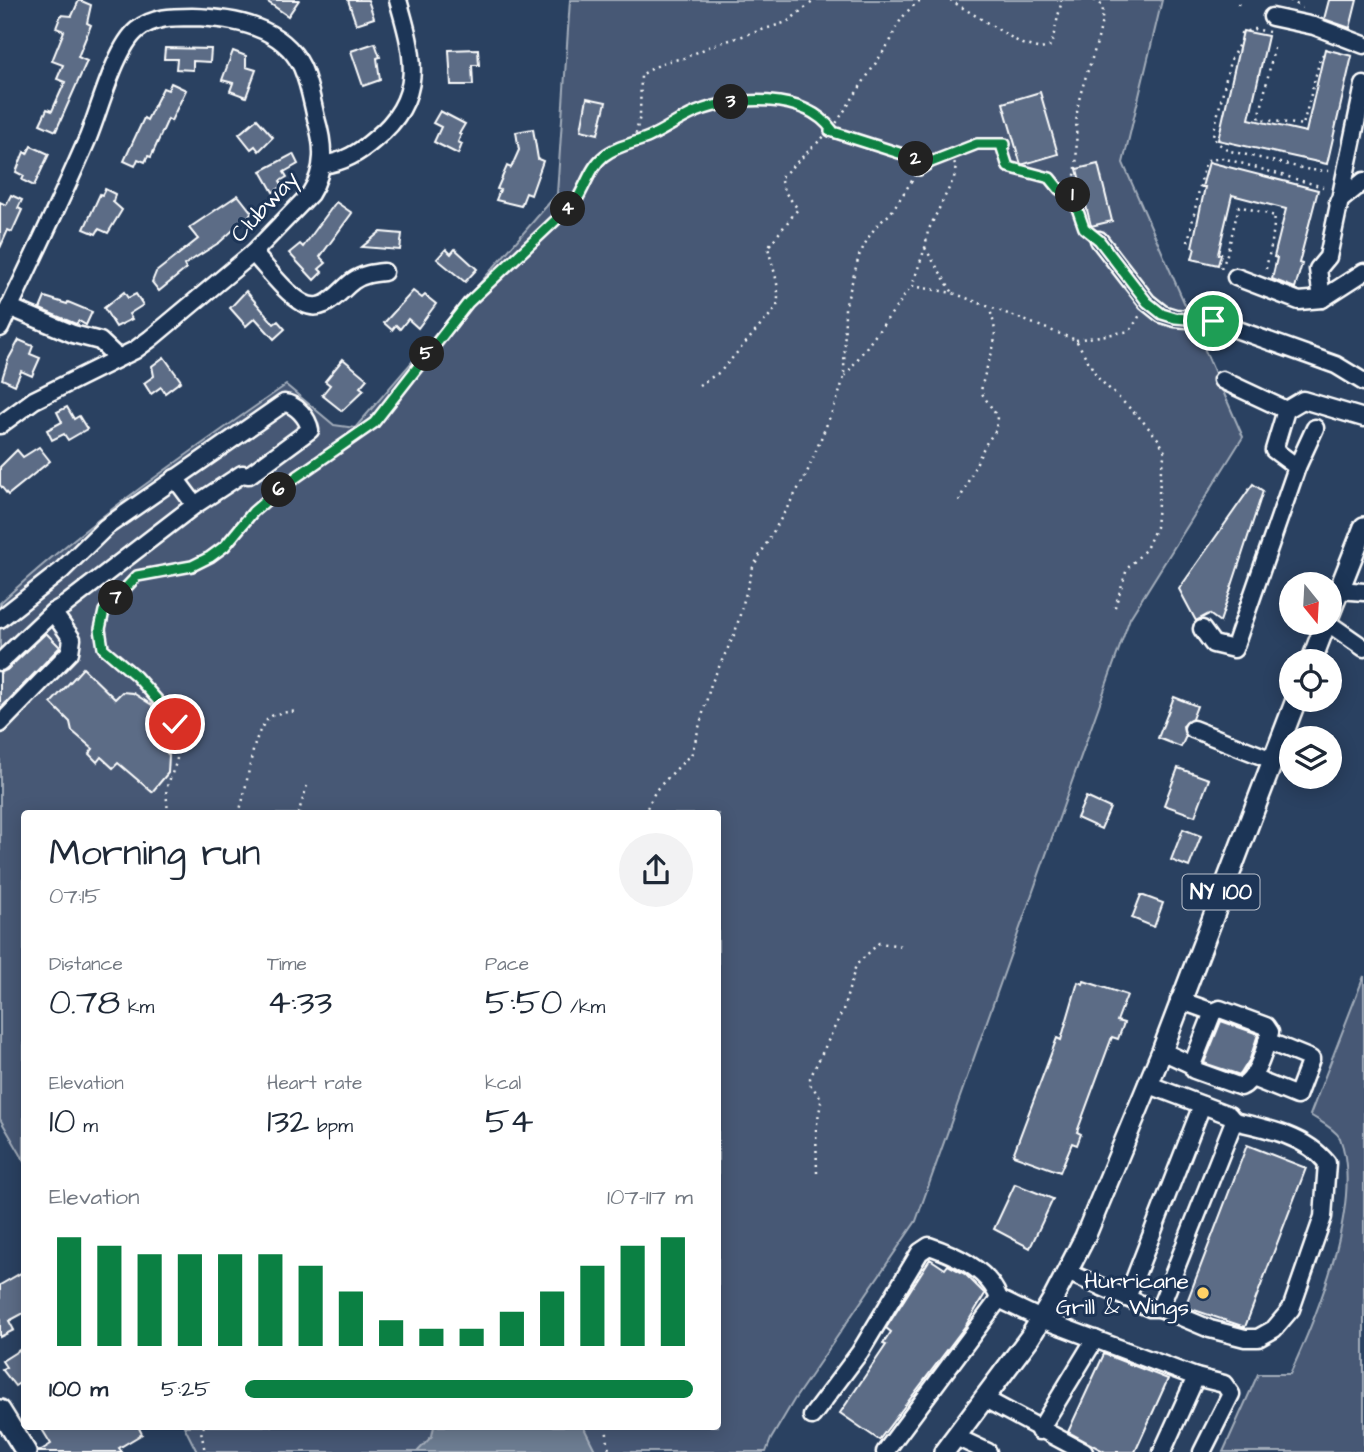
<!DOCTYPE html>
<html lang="en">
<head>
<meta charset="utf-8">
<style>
	:root { --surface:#fff; --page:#f2f2f3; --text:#1f2937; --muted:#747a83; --accent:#0b8043 }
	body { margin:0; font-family:"Architects Daughter",sans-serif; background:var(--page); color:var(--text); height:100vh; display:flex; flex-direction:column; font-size:26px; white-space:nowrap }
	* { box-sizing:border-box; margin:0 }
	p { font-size:23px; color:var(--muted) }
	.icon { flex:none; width:38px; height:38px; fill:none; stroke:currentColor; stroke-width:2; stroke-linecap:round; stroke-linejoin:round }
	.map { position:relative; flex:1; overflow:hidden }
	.sheet { position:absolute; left:21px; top:810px; width:700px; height:620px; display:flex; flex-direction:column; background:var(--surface); border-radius:7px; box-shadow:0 4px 18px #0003 }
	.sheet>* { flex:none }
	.needle { width:46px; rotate:162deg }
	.fabs { position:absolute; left:1279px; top:572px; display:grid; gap:14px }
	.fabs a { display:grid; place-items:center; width:63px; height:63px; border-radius:50%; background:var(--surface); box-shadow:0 4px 18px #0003; font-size:35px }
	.pin { position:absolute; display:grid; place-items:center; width:60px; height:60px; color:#fff; margin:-30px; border:4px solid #fff; border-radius:50%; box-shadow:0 2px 7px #0007 }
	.km { position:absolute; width:35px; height:35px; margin:-18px; border-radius:50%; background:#222; color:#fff; font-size:19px; line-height:35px; text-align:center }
	.round { display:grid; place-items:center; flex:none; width:74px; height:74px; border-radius:37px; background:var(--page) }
	.overview { display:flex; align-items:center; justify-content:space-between; height:119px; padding:0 28px }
	h1 { font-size:38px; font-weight:600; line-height:52px }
	.metrics { display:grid; grid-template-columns:repeat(3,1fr); gap:10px; height:119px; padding:7px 28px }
	.metrics div { display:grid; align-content:center }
	.metrics b { font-size:35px; font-weight:600 }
	.metrics small { font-size:19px; font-weight:400 }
	.metrics p { font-size:19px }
	.chart { height:196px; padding:14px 28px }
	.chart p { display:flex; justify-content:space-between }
	.chart svg { width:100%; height:126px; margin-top:7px; stroke:var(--accent); stroke-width:6 }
	ul { padding:0 28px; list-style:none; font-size:23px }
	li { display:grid; grid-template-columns:112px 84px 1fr; align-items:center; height:52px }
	li i { height:18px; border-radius:9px; background:var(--accent) }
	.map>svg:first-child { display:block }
	.green { fill:#465975; stroke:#a2acba; stroke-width:2 }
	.water { fill:#6d7d92; stroke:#a7b1be; stroke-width:2 }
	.building { fill:#5b6c86; stroke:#fff; stroke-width:2 }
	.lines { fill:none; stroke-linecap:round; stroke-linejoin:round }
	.minor-casing { stroke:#fff; stroke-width:21 }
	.major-casing { stroke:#fff; stroke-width:24 }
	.path { stroke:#fff; stroke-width:2.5; stroke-dasharray:2 5; stroke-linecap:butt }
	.minor { stroke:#1d3557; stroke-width:16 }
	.major { stroke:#1d3557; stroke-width:19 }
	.route-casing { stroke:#fff; stroke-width:14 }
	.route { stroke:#0b8043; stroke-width:9 }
	.poi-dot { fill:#ffd166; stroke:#1d3557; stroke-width:2.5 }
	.labels { text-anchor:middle; stroke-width:6; stroke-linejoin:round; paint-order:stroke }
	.shield { fill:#1d3557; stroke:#bbc2cd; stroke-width:2 }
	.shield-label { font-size:21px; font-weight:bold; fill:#fff }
	.street-label { font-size:23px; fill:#fff; stroke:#1d3557 }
	.poi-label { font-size:23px; fill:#fff; stroke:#1d3557; text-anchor:end }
</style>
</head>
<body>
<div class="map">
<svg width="1364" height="1452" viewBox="0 0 1364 1452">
	<rect width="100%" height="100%" fill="#2a4161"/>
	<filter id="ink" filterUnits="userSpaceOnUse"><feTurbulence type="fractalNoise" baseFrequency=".0143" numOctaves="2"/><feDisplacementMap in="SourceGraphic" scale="14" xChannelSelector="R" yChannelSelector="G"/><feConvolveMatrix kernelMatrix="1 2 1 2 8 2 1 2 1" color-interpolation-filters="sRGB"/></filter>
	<g filter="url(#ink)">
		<g class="green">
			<path d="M570,0H1162L1123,163L1243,437L1130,618L916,1221L794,1400L771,1439L766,1452H197L184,1426H718V814H24V1160L0,1119V603C88,521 187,454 286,385L334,425L355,428L557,194Z"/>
			<path d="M1364,976V1452H1223L1258,1374H1290C1317,1316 1364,1200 1340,1138C1334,1128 1319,1121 1310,1115Z"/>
		</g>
		<path class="water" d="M434,1426H583L596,1452H417L432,1436Z"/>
		<g class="building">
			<path d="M79,0L91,5L87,23L91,25L78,57L87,61L56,131L40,124L47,109L52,111L65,82L57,79L63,65L52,61L64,31L56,28L61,15L72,16Z"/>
			<path d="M265,0H299L288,16Z"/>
			<path d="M348,0H368L374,18L356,24Z"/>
			<path d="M1329,0H1357L1350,28L1324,19Z"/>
			<path d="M1243,31L1268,36L1249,119L1306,132L1325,49L1352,56L1327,164L1218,140Z"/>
			<path d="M375,43L380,57L377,58L380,80L363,86L351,51Z"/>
			<path d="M165,48L211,49L210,62L193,61V70L176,69L177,59H164Z"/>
			<path d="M478,49L479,65H472L473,85H451L449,50Z"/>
			<path d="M233,51L246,56V67L256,70L246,97L230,91L233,83L222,80Z"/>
			<path d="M171,83L186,90L171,121L168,119L151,157L148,156L145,162L138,159L135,166L124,161L144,118L147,120L163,88L168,90Z"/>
			<path d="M1040,92L1058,154L1021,165L1003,103Z"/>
			<path d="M587,98L606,102L598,134L581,130Z"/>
			<path d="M440,111L465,124L459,134L461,135L458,142L462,144L458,154L434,142L441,127L433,123Z"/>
			<path d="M257,119L273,137L259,151L255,146L251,149L239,134Z"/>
			<path d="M533,129L538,159L543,161L531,195L526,193L521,206L496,200L500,190L497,189L507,166L511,168L519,150L516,132Z"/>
			<path d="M31,146L49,154L34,186L22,180L24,176L16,172L24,152L27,154Z"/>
			<path d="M293,154L298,164L284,172L287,177L280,181L283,186L273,192L261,171Z"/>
			<path d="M1209,162L1318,190L1299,263L1302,264L1295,288L1272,279L1277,258L1274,257L1286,209L1232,195L1218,254H1221L1218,265L1192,259L1195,248L1192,247L1205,187H1202Z"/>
			<path d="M1098,164L1112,221L1091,226L1077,169Z"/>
			<path d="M105,189L115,194L113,202L122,210L108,233L99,229L96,234L84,229L100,194L102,195Z"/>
			<path d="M11,195L22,200L18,208L22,210L12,232L8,230L0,248V202L6,205Z"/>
			<path d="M238,195L252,213L220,242L184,265L186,269L159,291L152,282L156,272L198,239L189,228Z"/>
			<path d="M336,202L352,213L320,257L326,263L319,269L322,272L314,280L289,253L300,244L303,247Z"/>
			<path d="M380,232L402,234L400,250L362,247Z"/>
			<path d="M446,249L451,254L455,249L477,269L465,282L437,259Z"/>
			<path d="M246,291L274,324L278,321L285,329L274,339L255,318L246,326L230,308Z"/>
			<path d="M413,291L422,298L425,295L436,304L418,328L408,319L400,329L396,325L392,330L384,323Z"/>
			<path d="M124,292L128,298L136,294L143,305L129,314L132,319L116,327L104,308Z"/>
			<path d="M45,297L67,304L68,302L92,312L86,325L79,321L76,324L40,309Z"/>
			<path d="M19,340L33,346L30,354L40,358L32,376L21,371L15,385L2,379L8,360Z"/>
			<path d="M164,357L181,381L165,393L161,387L151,394L144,383L154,376L152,366Z"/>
			<path d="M343,359L367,379L360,387L364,390L342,411L322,395L330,385L325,381Z"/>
			<path d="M67,407L74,419L79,416L87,429L68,440L64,434L52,440L47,430L62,422L57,412Z"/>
			<path d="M39,447L50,461L8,495L0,485V467L17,450L23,457Z"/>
			<path d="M1253,484L1263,491L1220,622L1209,614L1196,621L1179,589Z"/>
			<path d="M46,633L60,647L0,709V673L7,670Z"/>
			<path d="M83,668L115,699L122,692L133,693L152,705L157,728L149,735L169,755L168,773L152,792L118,763L113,768L101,757L97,762L89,754L93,749L72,731L70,722L51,703Z"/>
			<path d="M1174,697L1197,706L1192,719L1183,726L1186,736L1181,747L1158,738Z"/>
			<path d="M1178,768L1209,779L1195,816L1164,805Z"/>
			<path d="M1086,797L1110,808L1101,829L1077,818Z"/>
			<path d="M1183,829L1201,836L1189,867L1171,860Z"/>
			<path d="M1141,895L1163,903L1154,927L1132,918Z"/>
			<path d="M1084,981L1127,995L1117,1021L1124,1023L1118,1039L1112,1037L1077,1132L1081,1134L1077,1145L1072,1143L1060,1172L1013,1155L1057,1038L1061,1040L1078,982L1083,984Z"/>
			<path d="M1221,1021L1258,1034L1250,1059L1240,1075L1204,1063Z"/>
			<path d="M1247,1145L1306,1168L1245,1327L1185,1307Z"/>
			<path d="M1015,1184L1053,1199L1030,1248L994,1229Z"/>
			<path d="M930,1259L945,1269L948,1265L965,1274L985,1294L966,1325L879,1440L840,1413L886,1345L883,1344L891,1332L886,1328Z"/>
			<path d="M21,1273L24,1280V1313L9,1321L14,1330L0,1337V1285Z"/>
			<path d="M24,1347V1380L15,1386L2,1369L6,1367L2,1361Z"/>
			<path d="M1104,1354L1168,1379L1135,1452H1105L1068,1432Z"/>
			<path d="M40,1426H138L142,1434L119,1448L122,1452H38L51,1444Z"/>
		</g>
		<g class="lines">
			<g class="minor-casing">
				<g id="minor">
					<path d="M1272,17L1314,26L1364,45"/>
					<path d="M322,165C344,162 359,153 375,139C426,98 414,55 398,0"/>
					<path d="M1338,202L1364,181"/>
					<path d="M1099,240L1147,302L1162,314L1175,318L1213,321L1336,365L1364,382"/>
					<path d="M253,253C268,269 284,292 303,303C325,315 338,292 353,281C363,274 374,273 384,272"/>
					<path d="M1236,277L1299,301L1322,299L1364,272"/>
					<path d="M1322,299L1318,269L1328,257L1364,85"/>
					<path d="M9,307L73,334L100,341L118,358"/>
					<path d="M0,328C29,265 60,203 87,140C99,112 115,48 137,30C153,17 172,17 192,17C233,18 282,26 302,67C309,83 312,101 316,118C324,145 326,169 310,194L253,253L150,339L135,350L34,400L0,425"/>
					<path d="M1222,380L1286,410"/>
					<path d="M1297,467L1274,450L1286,410L1303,400L1364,418"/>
					<path d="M175,478L195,505"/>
					<path d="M1339,590L1364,592"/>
					<path d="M0,619L61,571L106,527L284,403C296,404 308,418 310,430L249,475L242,474L195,505L65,605L53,612L0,662"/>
					<path d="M1328,623L1364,648"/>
					<path d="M1202,629L1213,644L1234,649L1297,467L1315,428"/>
					<path d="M0,724L70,652L72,639L53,612"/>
					<path d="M1193,729L1272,760"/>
					<path d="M1162,1051L1192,1065L1194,1070L1241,1087C1257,1080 1265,1048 1270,1032L1266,1026L1220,1009L1213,1012L1179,1000"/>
					<path d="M1192,1065L1213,1012"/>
					<path d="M1252,1078L1297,1096L1311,1059L1267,1041"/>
					<path d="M1067,1272L1150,1308H1160L1234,1121L1229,1115L1147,1084"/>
					<path d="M1127,1298L1202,1105"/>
					<path d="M1160,1308L1210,1329L1245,1338H1258L1274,1329L1291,1309L1323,1217L1327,1163C1306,1136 1266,1128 1234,1121"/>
					<path d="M1196,1377L1224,1384L1231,1394L1202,1452"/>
					<path d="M985,1399L1084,1452"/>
					<path d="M812,1416L860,1352L920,1252L929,1246C956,1255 990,1271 999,1299"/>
					<path d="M1039,1431L1095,1339"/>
					<path d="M956,1437L988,1452"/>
					<path d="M885,1452L999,1299L1041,1319L1196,1377L1162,1452"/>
				</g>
			</g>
			<g class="major-casing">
				<g id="major">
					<path d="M1330,613L1364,527"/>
					<path d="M1311,662L1326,623"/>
					<path d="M0,1410L26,1452"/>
					<path d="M944,1452L1030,1337L1053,1299L1085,1237L1162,1051L1296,700"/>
				</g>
			</g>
			<g class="path">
				<path d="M950,0L1022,44L1041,49L1051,46L1062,0"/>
				<path d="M1290,0L1302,8"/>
				<path d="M1238,5L1239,0"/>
				<path d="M1269,32L1254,29L1241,33L1240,42L1230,61L1213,135L1216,142L1230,151L1310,170L1331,171"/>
				<path d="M1274,48L1259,119L1303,125L1320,59L1329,45"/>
				<path d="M831,132L915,158L919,164V170"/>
				<path d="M634,141L640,116L641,75L664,62L684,58L711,46L787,22L815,0"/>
				<path d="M951,156L956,166L954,178L928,231L925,248L912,286L953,293L1076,340L1098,378L1140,418L1159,440L1165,452L1161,470L1156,527L1146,549L1127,569L1114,610"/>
				<path d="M1071,191L1087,230"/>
				<path d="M1188,242L1204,167L1208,160L1223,158L1323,187"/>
				<path d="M925,248L953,293"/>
				<path d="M1221,268L1226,258L1239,206L1275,216L1272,242L1265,273"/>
				<path d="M1076,340L1130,331L1140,315"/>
				<path d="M845,376L912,286"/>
				<path d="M699,385L720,372L777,307C781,284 772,268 768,247L798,209L784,191L780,178L833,128L891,40C896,24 907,9 921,0"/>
				<path d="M959,501L985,445L996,430L997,416L981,392C986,356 1004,345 989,308"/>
				<path d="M168,814L166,789L176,763L181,739L169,713L137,676L103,648L100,629L104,611L137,576L192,566L210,557L225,546L253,512L282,487L374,423L468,303L576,201C586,186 590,167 604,156C616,146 635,143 649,137C665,130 680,119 696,112C735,96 804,92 832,130"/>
				<path d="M238,814C250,789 249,723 276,714C283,712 291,712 298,711"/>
				<path d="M298,814L307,786"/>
				<path d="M644,814L656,790L692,753L711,684L735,633L753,567L806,475L838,397L844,377L845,308L859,256L868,238L877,225L890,214L919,170L931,162L977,144H1005L1002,148L1008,167L1050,178L1059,189L1071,191C1082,161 1072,131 1079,100C1087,67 1102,40 1103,6L1094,0"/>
				<path d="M817,1173L816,1129L821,1103L819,1094L811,1087L810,1078L843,1010L856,965L879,943L902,946"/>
				<path d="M204,1426L201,1431L205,1452"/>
				<path d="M606,1426L609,1452"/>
			</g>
			<use href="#minor" class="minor"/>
			<use href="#major" class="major"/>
		</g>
	</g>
	<g class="lines" filter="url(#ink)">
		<g class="route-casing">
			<path id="route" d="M175,724L169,713L136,676L103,648L100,629L104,611L137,576L192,566L210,557L225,546L253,512L282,487L374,423L468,303L576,201C586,186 590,167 604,156C616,146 635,143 649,137C665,130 679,119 696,112C735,96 804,92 832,130L830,131L915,158L919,163V170L931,162L977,144H1005L1002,148L1008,167L1050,178L1059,189L1071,191L1084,228L1099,240L1147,302L1162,314L1175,318L1213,321"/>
		</g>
		<use href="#route" class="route"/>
	</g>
	<circle class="poi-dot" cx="1203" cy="1293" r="7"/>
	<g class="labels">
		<rect class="shield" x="1182.5" y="874.5" width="77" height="35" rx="5"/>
		<g class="shield-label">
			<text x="1221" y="899">NY 100</text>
		</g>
		<g class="street-label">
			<text transform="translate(264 206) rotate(-47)" y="8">Clubway</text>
		</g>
		<g class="poi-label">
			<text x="1189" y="1288">Hurricane<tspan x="1189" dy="26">Grill &amp; Wings</tspan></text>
		</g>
	</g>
</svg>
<div class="fabs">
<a><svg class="needle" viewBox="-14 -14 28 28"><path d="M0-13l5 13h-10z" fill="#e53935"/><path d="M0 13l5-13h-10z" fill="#747a83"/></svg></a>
<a><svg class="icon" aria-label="locate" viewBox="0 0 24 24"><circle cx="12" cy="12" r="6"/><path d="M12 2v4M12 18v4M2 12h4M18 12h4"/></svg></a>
<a><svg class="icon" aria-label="layers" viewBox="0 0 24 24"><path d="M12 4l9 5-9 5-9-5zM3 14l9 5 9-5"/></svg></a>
</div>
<div class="pin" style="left:1213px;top:321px;background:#1e9e55"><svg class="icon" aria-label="arrive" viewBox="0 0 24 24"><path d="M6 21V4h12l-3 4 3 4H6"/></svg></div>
<div class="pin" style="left:175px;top:724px;background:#d93025"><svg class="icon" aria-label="check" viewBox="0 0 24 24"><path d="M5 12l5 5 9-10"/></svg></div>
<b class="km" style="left:1073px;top:195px">1</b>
<b class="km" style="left:916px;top:159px">2</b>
<b class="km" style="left:731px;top:102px">3</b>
<b class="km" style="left:568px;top:209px">4</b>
<b class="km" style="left:427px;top:354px">5</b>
<b class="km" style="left:279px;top:490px">6</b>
<b class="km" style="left:116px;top:598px">7</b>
<section class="sheet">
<div class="overview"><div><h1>Morning run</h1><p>07:15</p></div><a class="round"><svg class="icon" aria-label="share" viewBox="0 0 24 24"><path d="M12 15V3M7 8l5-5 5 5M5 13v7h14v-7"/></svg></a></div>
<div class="metrics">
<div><p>Distance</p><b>0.78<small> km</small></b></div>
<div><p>Time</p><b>4:33</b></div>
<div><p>Pace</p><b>5:50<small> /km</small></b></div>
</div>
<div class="metrics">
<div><p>Elevation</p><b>10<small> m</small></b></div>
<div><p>Heart rate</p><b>132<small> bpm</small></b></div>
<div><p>kcal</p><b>54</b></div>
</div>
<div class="chart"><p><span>Elevation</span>107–117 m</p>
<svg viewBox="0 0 160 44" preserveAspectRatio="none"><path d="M5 44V6M15 44V9M25 44V12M35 44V12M45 44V12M55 44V12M65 44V16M75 44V25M85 44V35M95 44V38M105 44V38M115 44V32M125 44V25M135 44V16M145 44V9M155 44V6"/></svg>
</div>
<ul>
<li><b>100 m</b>5:25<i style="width:100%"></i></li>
</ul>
</section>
</div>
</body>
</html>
